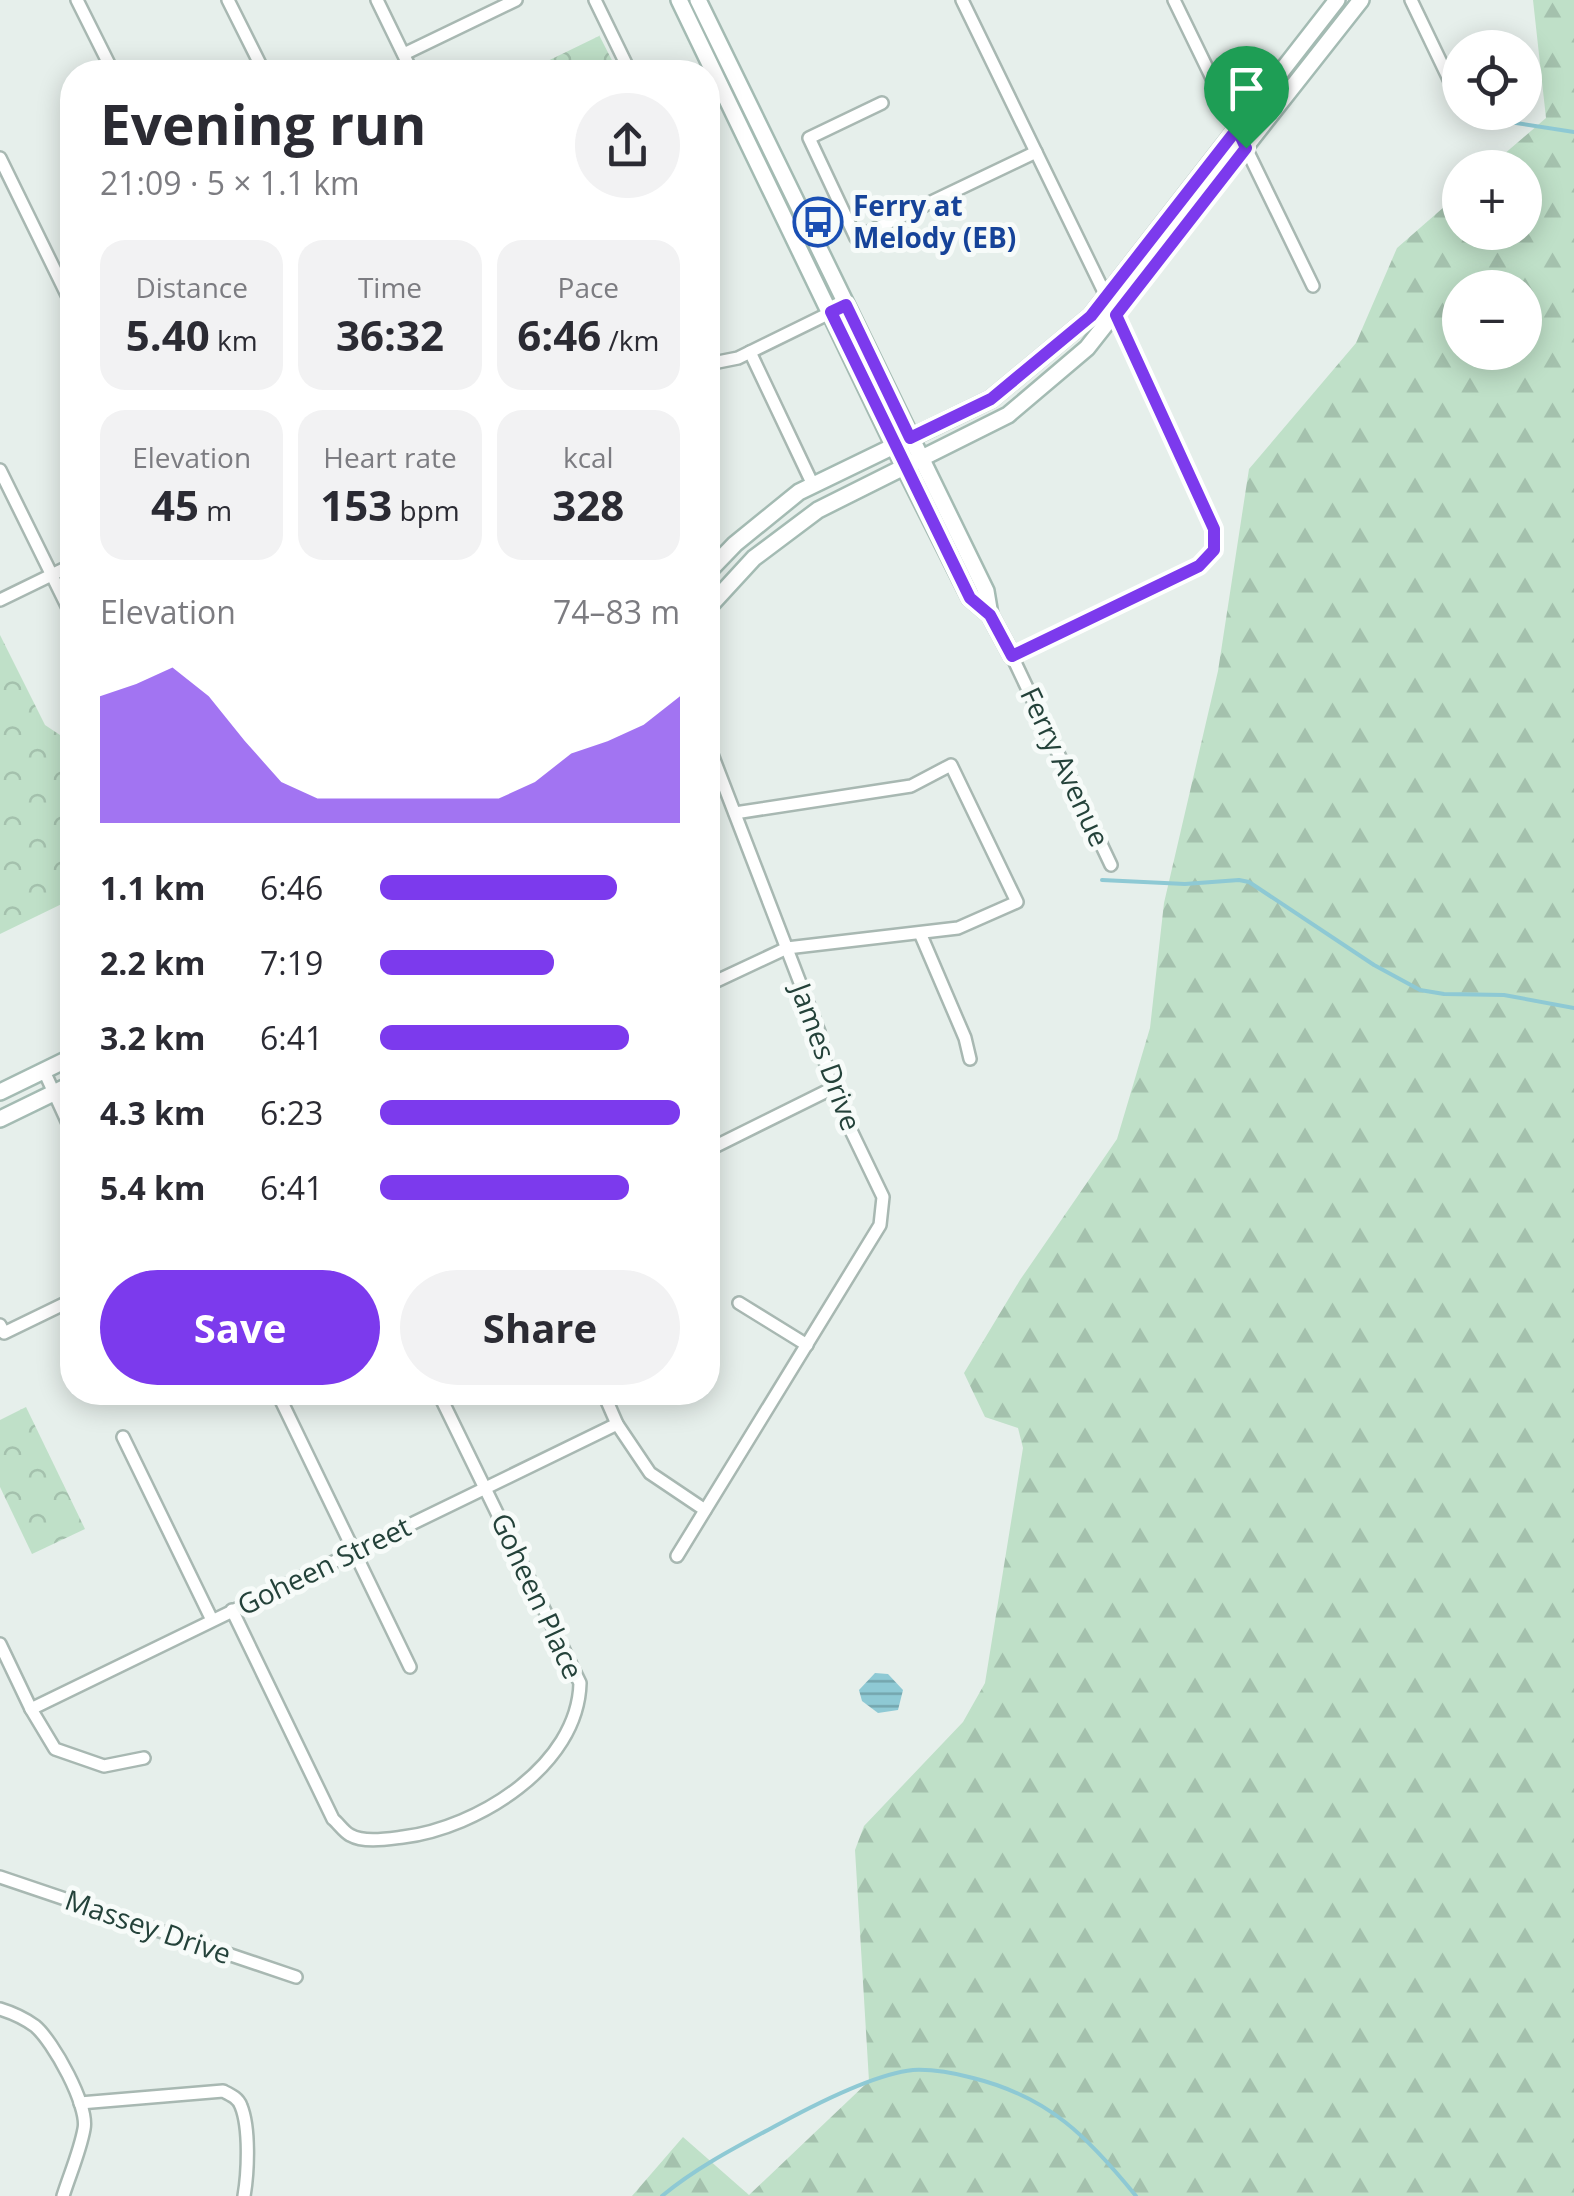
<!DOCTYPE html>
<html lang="en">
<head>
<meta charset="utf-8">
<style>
	:root { --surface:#fff; --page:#f2f2f3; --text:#2b2b33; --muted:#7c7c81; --accent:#7c3aed }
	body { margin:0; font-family:"Open Sans",sans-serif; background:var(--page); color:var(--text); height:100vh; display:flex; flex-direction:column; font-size:38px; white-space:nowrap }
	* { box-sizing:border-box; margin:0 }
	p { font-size:32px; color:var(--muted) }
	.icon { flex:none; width:55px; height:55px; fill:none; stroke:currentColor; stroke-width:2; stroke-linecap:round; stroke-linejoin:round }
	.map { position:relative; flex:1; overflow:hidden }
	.details { position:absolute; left:60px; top:60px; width:660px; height:1345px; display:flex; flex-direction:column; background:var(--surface); border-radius:40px; box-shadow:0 5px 25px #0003 }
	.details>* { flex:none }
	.buttons { position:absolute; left:1442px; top:30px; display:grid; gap:20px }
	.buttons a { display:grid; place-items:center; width:100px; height:100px; border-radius:50%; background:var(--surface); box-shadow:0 5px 25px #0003; font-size:50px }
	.pin { position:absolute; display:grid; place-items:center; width:85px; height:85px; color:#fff; margin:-102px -42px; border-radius:50% 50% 50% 0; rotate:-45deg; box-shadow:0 0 10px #0007 }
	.pin .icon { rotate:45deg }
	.round { display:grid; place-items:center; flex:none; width:105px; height:105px; border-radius:52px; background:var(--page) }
	.summary { display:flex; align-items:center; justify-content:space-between; height:170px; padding:0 40px }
	h1 { font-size:55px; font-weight:700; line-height:75px }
	.figures { display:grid; grid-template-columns:repeat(3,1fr); gap:15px; height:170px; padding:10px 40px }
	.figures div { display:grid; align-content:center; border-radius:25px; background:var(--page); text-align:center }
	.figures b { font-size:42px; font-weight:700 }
	.figures small { font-size:28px; font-weight:400 }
	.figures p { font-size:28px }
	.chart { height:280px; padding:20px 40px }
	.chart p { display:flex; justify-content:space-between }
	.chart svg { width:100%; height:180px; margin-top:10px; fill:var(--accent); opacity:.7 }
	.button { display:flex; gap:20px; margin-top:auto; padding:20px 40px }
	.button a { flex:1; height:115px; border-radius:60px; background:var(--accent); color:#fff; font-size:40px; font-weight:700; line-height:115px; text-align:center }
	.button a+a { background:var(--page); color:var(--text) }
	ul { padding:0 40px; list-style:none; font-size:32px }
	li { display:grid; grid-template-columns:160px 120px 1fr; align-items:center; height:75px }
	li i { height:25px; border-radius:12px; background:var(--accent) }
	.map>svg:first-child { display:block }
	.forest { fill:url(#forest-firs); fill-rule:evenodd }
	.park { fill:url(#park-crowns) }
	.water { fill:url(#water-rules) }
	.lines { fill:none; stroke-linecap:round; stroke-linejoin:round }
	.stream { stroke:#8ec9d4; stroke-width:4 }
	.street-casing { stroke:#a8b8b2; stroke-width:16 }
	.secondary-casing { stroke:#a4bbb3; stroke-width:20 }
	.street { stroke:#fff; stroke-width:11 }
	.secondary { stroke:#fff; stroke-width:15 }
	.route-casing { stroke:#fff; stroke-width:20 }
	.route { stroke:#7c3aed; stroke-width:12 }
	.labels { text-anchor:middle; stroke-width:10; stroke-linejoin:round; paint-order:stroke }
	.transit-label { font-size:28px; font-weight:bold; fill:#164399; stroke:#f7fbf9; text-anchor:start }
	.street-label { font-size:28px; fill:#24423a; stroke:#f7fbf9 }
</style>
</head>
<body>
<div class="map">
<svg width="1574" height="2196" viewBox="0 0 1574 2196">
	<defs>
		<pattern id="forest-firs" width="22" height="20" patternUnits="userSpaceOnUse" patternTransform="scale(2.5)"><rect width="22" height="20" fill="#bfe0c8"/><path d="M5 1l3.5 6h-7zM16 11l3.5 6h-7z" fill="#a4c1ad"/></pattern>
		<pattern id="park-crowns" width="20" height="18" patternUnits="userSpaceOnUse" patternTransform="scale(2.5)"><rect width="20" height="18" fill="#bfe0c8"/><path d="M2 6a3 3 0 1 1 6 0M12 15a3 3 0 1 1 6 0" fill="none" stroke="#a4c1ad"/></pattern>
		<pattern id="water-rules" width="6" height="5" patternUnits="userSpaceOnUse" patternTransform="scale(2.5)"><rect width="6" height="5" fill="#8ec9d4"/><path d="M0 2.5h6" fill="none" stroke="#74a5ad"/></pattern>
	</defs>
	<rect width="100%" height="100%" fill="#e6efeb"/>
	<path class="forest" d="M1533,0H1574V2196H632L683,2137L749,2195L869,2081L855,1850L864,1826L963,1722L985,1683L1023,1448L1018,1428L985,1417L964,1373L1020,1280L1117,1139L1150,1028L1164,903L1218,671L1249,469L1356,343L1397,248L1460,193V232H1525V168L1489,167L1546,118ZM1460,288H1525V352H1460Z"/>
	<g class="park">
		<path d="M599,35L618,72H525L599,36Z"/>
		<path d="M0,635L45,725L72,743V899L0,934Z"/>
		<path d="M26,1407L85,1529L32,1554L0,1487V1420Z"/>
	</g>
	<path class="water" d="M875,1673L888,1674L903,1690L898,1710L878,1713L862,1701L859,1690Z"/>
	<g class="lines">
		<g class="stream">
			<path d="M1484,112L1516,123L1574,132"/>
			<path d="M1102,880L1185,884L1239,880L1249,882L1374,965L1420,990L1444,994L1504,995L1574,1008"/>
			<path d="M662,2196C697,2167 738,2146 779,2124C814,2105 874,2074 913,2070C933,2069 954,2073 973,2078C1049,2097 1088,2137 1136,2196"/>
		</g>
		<g class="street-casing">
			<g id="street">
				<path d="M77,0L113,72"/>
				<path d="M228,0L264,72"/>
				<path d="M377,0L412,72"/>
				<path d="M595,0L630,72"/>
				<path d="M962,0L1106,296"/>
				<path d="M1174,0L1313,286"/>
				<path d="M1411,0L1460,102"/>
				<path d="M404,54L516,0"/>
				<path d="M882,103L809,138L856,238L1036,152"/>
				<path d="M0,158L72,305"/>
				<path d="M750,352L813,485"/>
				<path d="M708,364L738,358L846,305"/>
				<path d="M0,470L72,616"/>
				<path d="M0,600L72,565"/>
				<path d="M1111,865L1012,656L1199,566L1214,550V529L1116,315"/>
				<path d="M920,933L965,1038L970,1059"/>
				<path d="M708,985L787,948L958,928L1017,902L951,765L911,786L735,813"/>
				<path d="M44,1071L72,1132"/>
				<path d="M708,1150L831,1089"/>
				<path d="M739,1303L807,1345"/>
				<path d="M0,1325L4,1333L72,1300"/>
				<path d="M277,1392L410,1667"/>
				<path d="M603,1392L617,1424L650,1473L705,1510"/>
				<path d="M123,1437L212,1620"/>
				<path d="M677,1556L880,1225L883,1197L831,1089L819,1032L708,744"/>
				<path d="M232,1610L333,1819C338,1823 344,1832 350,1835C364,1843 387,1839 403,1837C477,1828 578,1766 580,1683L438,1392"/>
				<path d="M0,1644L31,1709L55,1749L104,1766L144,1758"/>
				<path d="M31,1709L617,1424"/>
				<path d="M0,1877L296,1977"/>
				<path d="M0,2009C13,2013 24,2018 35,2026C53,2041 89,2106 84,2129C80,2151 70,2174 63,2196"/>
				<path d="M80,2103L223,2091C231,2095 238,2098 241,2106C250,2128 248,2173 244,2196"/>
			</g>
		</g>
		<g class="secondary-casing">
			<g id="secondary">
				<path d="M679,0L904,467L970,598L990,615"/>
				<path d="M698,0L986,591L990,615L1012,656"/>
				<path d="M708,572L735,544L799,492L991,399L1091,316L1337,0"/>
				<path d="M708,608L754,558L818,510L1008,415L1087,348L1361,0"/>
				<path d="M0,1092L72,1057"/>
				<path d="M0,1119L72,1084"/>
			</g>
		</g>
		<use href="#street" class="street"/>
		<use href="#secondary" class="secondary"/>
	</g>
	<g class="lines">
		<g class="route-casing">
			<path id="route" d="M1237,129L1246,148L1116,315L1214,529V550L1199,566L1012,656L990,615L970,598L831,312L846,305L910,438L991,399L1091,316Z"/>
		</g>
		<use href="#route" class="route"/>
	</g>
	<defs>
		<g id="bus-ring" transform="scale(2.5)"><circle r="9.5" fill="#f7fbf9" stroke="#1a4fb4" stroke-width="1.5"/><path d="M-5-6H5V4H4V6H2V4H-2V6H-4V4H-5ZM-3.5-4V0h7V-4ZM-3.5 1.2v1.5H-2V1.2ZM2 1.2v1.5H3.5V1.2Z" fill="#1a4fb4"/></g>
	</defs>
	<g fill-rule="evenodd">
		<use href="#bus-ring" x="818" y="222"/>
	</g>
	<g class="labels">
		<g class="transit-label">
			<text x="853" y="216">Ferry at<tspan x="853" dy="32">Melody (EB)</tspan></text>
		</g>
		<g class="street-label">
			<text transform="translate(1065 767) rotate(65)" y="10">Ferry Avenue</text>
			<text transform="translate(826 1057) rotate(70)" y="10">James Drive</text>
			<text transform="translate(324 1566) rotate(-26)" y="10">Goheen Street</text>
			<text transform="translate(537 1596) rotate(65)" y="10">Goheen Place</text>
			<text transform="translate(148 1927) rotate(19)" y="10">Massey Drive</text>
		</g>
	</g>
</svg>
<div class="buttons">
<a><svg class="icon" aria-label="locate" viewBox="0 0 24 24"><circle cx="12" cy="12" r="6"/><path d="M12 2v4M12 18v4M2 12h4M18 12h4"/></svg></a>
<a>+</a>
<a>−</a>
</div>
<div class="pin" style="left:1246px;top:148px;background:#1e9e55"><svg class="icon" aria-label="arrive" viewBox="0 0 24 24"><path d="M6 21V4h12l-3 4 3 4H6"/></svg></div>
<section class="details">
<div class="summary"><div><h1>Evening run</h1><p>21:09 · 5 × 1.1 km</p></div><a class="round"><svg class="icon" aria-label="share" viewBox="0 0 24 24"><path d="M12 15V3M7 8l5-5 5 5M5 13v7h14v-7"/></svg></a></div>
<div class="figures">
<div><p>Distance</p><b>5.40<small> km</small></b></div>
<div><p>Time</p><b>36:32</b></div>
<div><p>Pace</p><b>6:46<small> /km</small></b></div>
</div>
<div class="figures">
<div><p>Elevation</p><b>45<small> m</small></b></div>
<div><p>Heart rate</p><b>153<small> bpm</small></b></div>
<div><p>kcal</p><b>328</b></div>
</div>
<div class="chart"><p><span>Elevation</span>74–83 m</p>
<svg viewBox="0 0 160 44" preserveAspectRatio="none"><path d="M0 44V13L10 10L20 6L30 13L40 24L50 34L60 38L70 38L80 38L90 38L100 38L110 38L120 34L130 27L140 24L150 20L160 13V44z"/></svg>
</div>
<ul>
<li><b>1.1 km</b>6:46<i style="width:79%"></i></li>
<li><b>2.2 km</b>7:19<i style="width:58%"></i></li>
<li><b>3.2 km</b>6:41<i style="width:83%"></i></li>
<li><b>4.3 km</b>6:23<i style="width:100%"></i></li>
<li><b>5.4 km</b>6:41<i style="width:83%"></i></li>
</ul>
<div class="button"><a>Save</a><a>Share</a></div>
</section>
</div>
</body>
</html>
